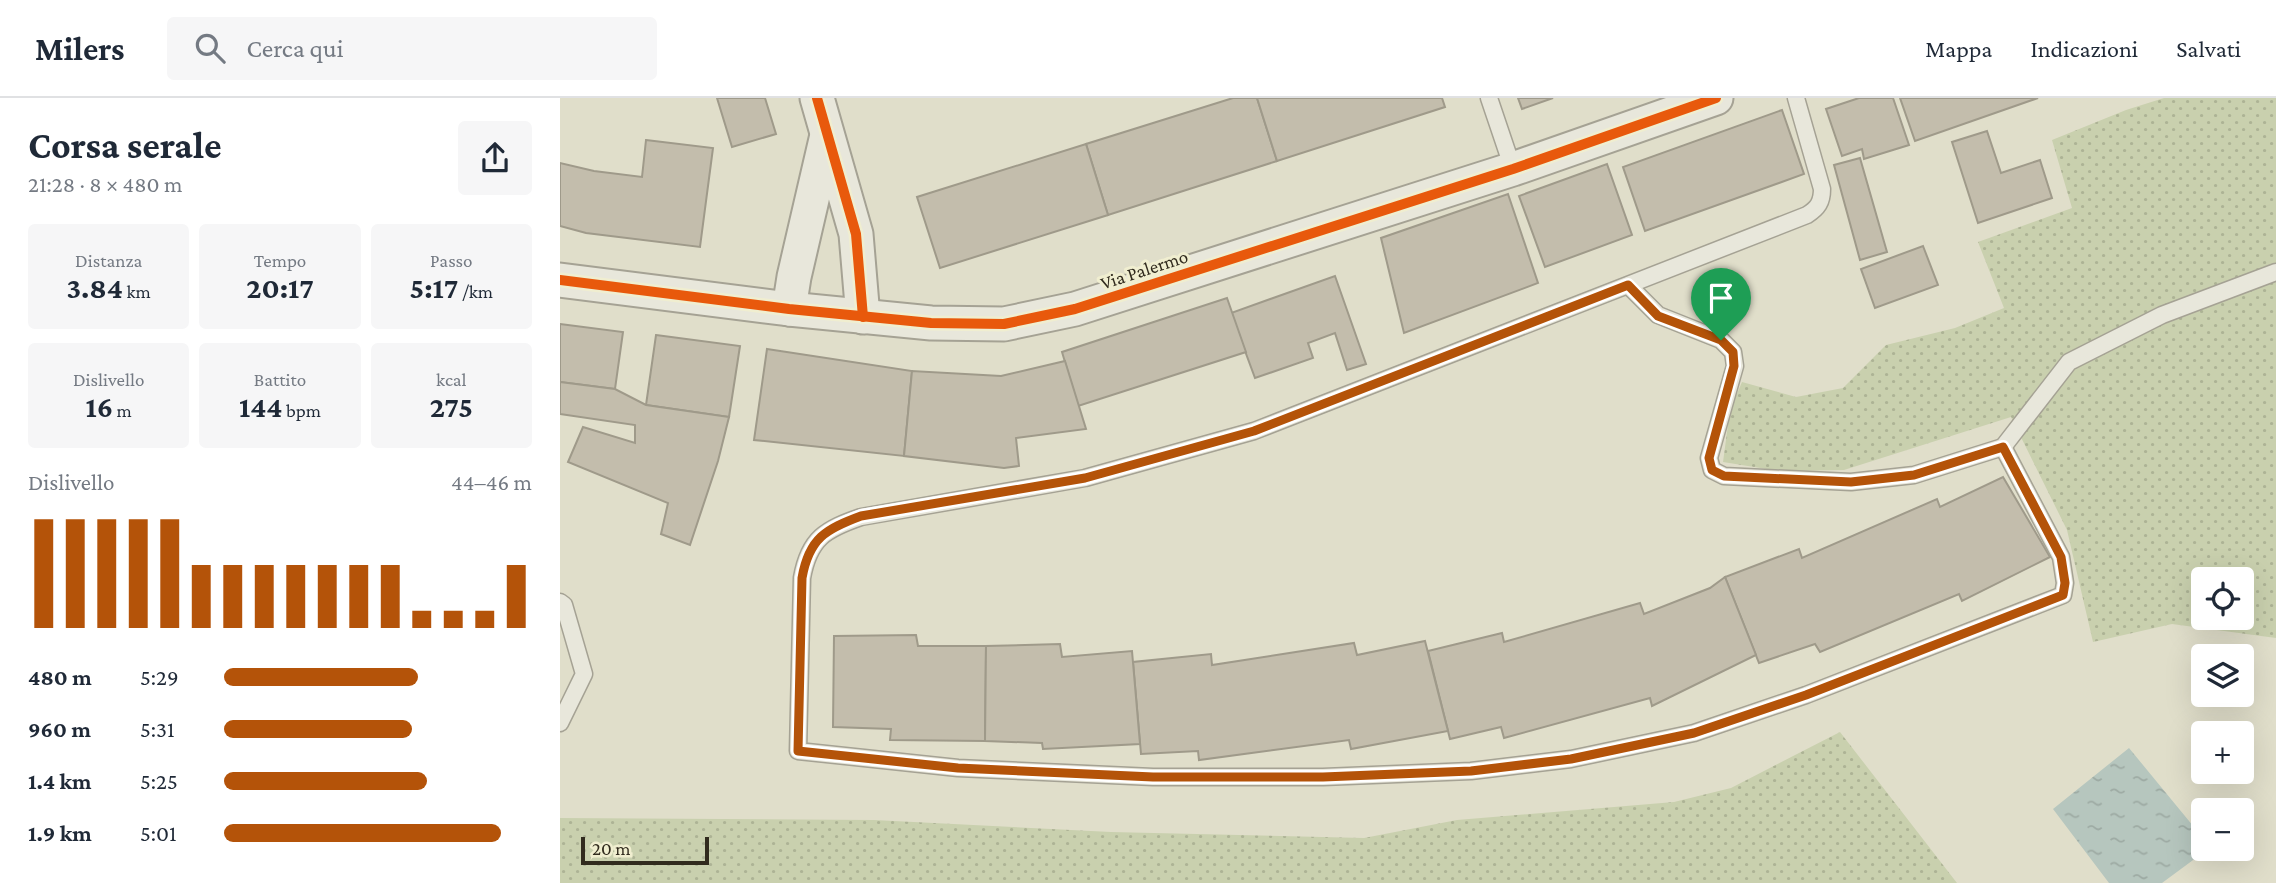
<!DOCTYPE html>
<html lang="it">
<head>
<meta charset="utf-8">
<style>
	:root { --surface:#fff; --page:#f6f6f7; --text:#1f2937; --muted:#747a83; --line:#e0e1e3; --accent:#b45309 }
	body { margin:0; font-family:"Crimson Pro",serif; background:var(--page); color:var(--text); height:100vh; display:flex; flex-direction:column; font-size:26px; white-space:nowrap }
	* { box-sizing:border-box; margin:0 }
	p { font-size:23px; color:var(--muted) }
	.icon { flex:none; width:38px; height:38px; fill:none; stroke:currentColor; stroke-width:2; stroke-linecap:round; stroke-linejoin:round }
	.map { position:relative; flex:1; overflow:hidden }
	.drawer { display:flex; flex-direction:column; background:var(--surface); width:560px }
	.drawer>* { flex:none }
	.controls { position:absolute; left:1631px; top:469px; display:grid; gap:14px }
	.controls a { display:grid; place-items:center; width:63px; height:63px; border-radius:7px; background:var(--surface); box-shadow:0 7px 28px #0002; font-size:35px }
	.scale { position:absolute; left:21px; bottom:18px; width:128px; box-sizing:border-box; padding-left:7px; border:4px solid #312b1e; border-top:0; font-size:19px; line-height:24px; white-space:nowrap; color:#312b1e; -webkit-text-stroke:5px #f0eed0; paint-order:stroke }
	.pin { position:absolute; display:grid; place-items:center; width:60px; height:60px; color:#fff; margin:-72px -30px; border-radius:50% 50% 50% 0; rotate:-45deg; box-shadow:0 0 7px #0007 }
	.pin .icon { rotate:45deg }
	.round { display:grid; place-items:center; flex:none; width:74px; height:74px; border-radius:7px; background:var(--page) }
	.headline { display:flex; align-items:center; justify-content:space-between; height:119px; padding:0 28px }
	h1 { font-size:38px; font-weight:700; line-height:52px }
	.figures { display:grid; grid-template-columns:repeat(3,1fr); gap:10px; height:119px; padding:7px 28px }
	.figures div { display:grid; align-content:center; border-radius:7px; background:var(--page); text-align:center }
	.figures b { font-size:30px; font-weight:700 }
	.figures small { font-size:19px; font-weight:400 }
	.figures p { font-size:19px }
	.chart { height:196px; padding:14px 28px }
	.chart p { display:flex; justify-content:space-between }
	.chart svg { width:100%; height:126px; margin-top:7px; stroke:var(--accent); stroke-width:6 }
	ul { padding:0 28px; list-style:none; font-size:23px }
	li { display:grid; grid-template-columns:112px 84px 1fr; align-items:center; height:52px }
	li i { height:18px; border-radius:9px; background:var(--accent) }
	header { display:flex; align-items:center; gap:42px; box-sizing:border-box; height:98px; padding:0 35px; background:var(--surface); border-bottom:2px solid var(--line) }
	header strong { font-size:33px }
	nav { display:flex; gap:38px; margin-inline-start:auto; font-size:24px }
	.search { width:490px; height:63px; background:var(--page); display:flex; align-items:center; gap:18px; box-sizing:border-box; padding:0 24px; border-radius:7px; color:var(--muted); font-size:26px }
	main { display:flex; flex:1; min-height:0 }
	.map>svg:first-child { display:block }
	.grass { fill:url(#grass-dots); fill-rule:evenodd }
	.water { fill:url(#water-ripples) }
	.building { fill:#c3bdac; stroke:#9f9a8a; stroke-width:2 }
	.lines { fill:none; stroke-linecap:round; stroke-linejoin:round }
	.lane-casing { stroke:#a5a294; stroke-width:19 }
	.street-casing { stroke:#a5a294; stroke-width:37 }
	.lane { stroke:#e8e7db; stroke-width:16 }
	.street { stroke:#e8e7db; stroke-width:33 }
	.cycleway-casing { stroke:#f0eed0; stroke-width:15 }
	.cycleway { stroke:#e8590c; stroke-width:10 }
	.route-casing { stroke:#fff; stroke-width:14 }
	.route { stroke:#b45309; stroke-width:9 }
	.labels { text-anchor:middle; stroke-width:6; stroke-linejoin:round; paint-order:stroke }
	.street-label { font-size:19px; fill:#312b1e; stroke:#f0eed0 }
</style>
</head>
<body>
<header>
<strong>Milers</strong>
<div class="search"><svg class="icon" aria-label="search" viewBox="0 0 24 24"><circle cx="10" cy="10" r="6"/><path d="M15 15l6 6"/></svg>Cerca qui</div>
<nav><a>Mappa</a><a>Indicazioni</a><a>Salvati</a></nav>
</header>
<main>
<section class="drawer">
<div class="headline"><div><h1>Corsa serale</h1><p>21:28 · 8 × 480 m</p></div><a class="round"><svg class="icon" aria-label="share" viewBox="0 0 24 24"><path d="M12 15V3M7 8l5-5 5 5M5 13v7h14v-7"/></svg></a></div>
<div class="figures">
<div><p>Distanza</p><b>3.84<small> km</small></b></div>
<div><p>Tempo</p><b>20:17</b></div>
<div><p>Passo</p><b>5:17<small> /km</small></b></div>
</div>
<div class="figures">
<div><p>Dislivello</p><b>16<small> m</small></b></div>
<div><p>Battito</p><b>144<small> bpm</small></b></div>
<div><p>kcal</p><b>275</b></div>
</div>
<div class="chart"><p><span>Dislivello</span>44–46 m</p>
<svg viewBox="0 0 160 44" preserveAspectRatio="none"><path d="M5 44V6M15 44V6M25 44V6M35 44V6M45 44V6M55 44V22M65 44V22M75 44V22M85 44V22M95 44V22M105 44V22M115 44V22M125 44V38M135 44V38M145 44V38M155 44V22"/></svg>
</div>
<ul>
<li><b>480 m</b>5:29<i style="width:63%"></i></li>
<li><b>960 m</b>5:31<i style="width:61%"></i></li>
<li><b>1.4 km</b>5:25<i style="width:66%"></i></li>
<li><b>1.9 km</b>5:01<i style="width:90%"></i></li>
</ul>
</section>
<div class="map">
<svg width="1716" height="785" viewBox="0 0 1716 785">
	<defs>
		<pattern id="grass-dots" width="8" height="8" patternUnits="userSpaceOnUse" patternTransform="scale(1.75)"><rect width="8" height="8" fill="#c9d0ae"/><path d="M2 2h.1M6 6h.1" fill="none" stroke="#adb395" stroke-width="1.8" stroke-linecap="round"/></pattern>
		<pattern id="water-ripples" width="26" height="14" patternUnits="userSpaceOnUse" patternTransform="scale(1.75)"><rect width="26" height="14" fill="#b6c6be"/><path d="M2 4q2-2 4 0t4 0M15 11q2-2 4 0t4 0" fill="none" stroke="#9daaa3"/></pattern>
	</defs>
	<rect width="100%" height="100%" fill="#e0deca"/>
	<g class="grass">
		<path d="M1604,0H1716V540L1612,526L1533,544L1507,432L1451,319L1284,372L1219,373L1163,364L1170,312L1182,284L1236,299L1283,290L1326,247L1395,230L1444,210L1418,144L1512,110L1492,42L1566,12ZM1643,481H1682V520H1643Z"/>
		<path d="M1280,634L1397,785H0V720L314,722L551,734L804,740L897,722L1114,704L1171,690Z"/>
	</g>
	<path class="water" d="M1569,650L1643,740V751H1648L1602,785H1549L1493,711Z"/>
	<g class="building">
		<path d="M157,0H205L216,36L172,49Z"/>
		<path d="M673,0H697L717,63L548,117L526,46Z"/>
		<path d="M697,0H882L885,9L717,63Z"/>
		<path d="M958,0H993L962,11Z"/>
		<path d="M1299,0H1333L1349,47L1304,61L1302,51L1282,58L1266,11Z"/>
		<path d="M1340,0H1478L1355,43Z"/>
		<path d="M1222,12L1244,76L1085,133L1063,69Z"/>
		<path d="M1427,33L1441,75L1480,62L1492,100L1418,125L1392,44Z"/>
		<path d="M86,42L153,50L140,149L26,135L0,128V65L34,73L82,79Z"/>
		<path d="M526,46L548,117L380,170L357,99Z"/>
		<path d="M1300,60L1327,154L1300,162L1274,67Z"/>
		<path d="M1047,66L1072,137L985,169L959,98Z"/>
		<path d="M948,96L978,185L844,235L821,140Z"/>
		<path d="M1363,148L1378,187L1315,210L1301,171Z"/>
		<path d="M775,178L806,266L787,272L775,235L748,245L753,260L695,280L671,215Z"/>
		<path d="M667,200L686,254L518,308L502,254Z"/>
		<path d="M0,226L63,234L55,291L0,284Z"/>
		<path d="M96,237L180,248L169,319L86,307Z"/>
		<path d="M207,251L352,273L344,358L194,342Z"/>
		<path d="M505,263L526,331L456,340L459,368L444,370L344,358L352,273L441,278Z"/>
		<path d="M0,284L55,291L86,307L169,319L158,363L130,447L101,436L108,405L8,364L23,329L75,345V327L0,316Z"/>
		<path d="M1443,379L1490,459L1402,503L1399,496L1260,554L1255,546L1199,565L1165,479L1239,451L1242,460L1377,401L1380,409Z"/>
		<path d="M1165,479L1196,557L1092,608L1090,600L944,640L941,629L890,641L868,553L942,535L944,544L1080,505L1084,516L1150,490Z"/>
		<path d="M356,537L358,548H426L425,643L330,642L331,631L273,629L274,538Z"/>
		<path d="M865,543L888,633L791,651L789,642L639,662L638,653L581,656L573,564L651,556L652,567L794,545L797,557Z"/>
		<path d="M500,546L502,559L572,553L580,646L483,651L482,645L425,643L426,548Z"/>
	</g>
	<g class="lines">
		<g class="lane-casing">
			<g id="lane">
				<path d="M929,0L953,71"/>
				<path d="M1068,187L1098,217L1161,242L1173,254L1175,268L1149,360L1152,372L1164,378L1291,384L1354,377L1443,349L1501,459L1505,485L1503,497L1246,597L1134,635L1011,661L911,673L763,679H593L398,670L238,653L242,480C249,440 266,431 301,419L525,380L694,333L1247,117C1258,110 1262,104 1262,91L1236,0"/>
				<path d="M1443,349L1509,264L1602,217L1716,174"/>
				<path d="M0,504L4,507L24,576L0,625"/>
			</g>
		</g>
		<g class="street-casing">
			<g id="street">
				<path d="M257,0L296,136L303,219"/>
				<path d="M0,182L229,211L371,225L444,226L515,211L953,71L1156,0"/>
				<path d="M229,211L234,179L267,37"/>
			</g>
		</g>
		<use href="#lane" class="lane"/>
		<use href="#street" class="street"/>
		<g class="cycleway-casing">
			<g id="cycleway">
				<path d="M257,0L296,136L303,219"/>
				<path d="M0,182L229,211L371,225L444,226L515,211L953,71L1156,0"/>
			</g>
		</g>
		<use href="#cycleway" class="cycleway"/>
	</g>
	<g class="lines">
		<g class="route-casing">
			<path id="route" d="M1068,187L1098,218L1161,242L1173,254L1174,268L1149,360L1152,372L1164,378L1291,384L1354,377L1443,349L1501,459L1505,485L1503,497L1246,597L1134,635L1011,661L911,673L763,679H593L398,670L238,653L242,480C249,440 266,431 301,418L525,380L694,333Z"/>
		</g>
		<use href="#route" class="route"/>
	</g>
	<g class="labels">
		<g class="street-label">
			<text transform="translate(584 171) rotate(-18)" y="7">Via Palermo</text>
		</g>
	</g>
</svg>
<div class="controls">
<a><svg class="icon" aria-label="locate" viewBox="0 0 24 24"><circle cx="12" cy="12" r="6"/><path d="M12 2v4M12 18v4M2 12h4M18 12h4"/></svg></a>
<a><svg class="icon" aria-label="layers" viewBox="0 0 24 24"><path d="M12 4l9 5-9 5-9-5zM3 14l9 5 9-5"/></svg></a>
<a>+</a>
<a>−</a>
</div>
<div class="scale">20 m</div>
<div class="pin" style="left:1161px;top:242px;background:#1e9e55"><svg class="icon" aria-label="arrive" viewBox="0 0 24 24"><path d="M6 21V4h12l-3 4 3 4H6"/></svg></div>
</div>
</main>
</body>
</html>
